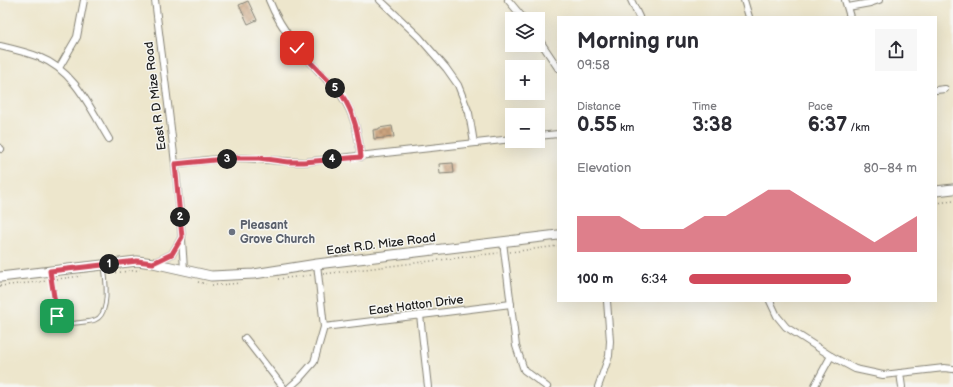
<!DOCTYPE html>
<html lang="en">
<head>
<meta charset="utf-8">
<style>
	:root { --surface:#fff; --page:#f7f7f7; --text:#2b2b33; --muted:#7c7c81; --accent:#d1495b }
	body { margin:0; font-family:"Balsamiq Sans",sans-serif; background:var(--page); color:var(--text); height:100vh; display:flex; flex-direction:column; font-size:15px; white-space:nowrap }
	* { box-sizing:border-box; margin:0 }
	p { font-size:13px; color:var(--muted) }
	.icon { flex:none; width:22px; height:22px; fill:none; stroke:currentColor; stroke-width:2; stroke-linecap:round; stroke-linejoin:round }
	.map { position:relative; flex:1; overflow:hidden }
	.drawer { position:absolute; left:557px; top:16px; width:380px; height:286px; display:flex; flex-direction:column; background:var(--surface); border-radius:0px; box-shadow:0 4px 16px #0002 }
	.drawer>* { flex:none }
	.tools { position:absolute; left:505px; top:12px; display:grid; gap:8px }
	.tools a { display:grid; place-items:center; width:40px; height:40px; border-radius:0px; background:var(--surface); box-shadow:0 4px 16px #0002; font-size:20px }
	.pin { position:absolute; display:grid; place-items:center; width:34px; height:34px; color:#fff; margin:-17px; border-radius:8px; box-shadow:0 2px 6px #0006 }
	.km { position:absolute; width:20px; height:20px; margin:-10px; border-radius:50%; background:#222; color:#fff; font-size:11px; line-height:20px; text-align:center }
	.round { display:grid; place-items:center; flex:none; width:42px; height:42px; border-radius:0px; background:var(--page) }
	.overview { display:flex; align-items:center; justify-content:space-between; height:68px; padding:0 20px }
	h1 { font-size:22px; font-weight:600; line-height:30px }
	.stats { display:grid; grid-template-columns:repeat(3,1fr); gap:6px; height:68px; padding:4px 20px }
	.stats div { display:grid; align-content:center }
	.stats b { font-size:20px; font-weight:600 }
	.stats small { font-size:11px; font-weight:400 }
	.stats p { font-size:11px }
	.chart { height:112px; padding:8px 20px }
	.chart p { display:flex; justify-content:space-between }
	.chart svg { width:100%; height:72px; margin-top:4px; fill:var(--accent); opacity:.7 }
	ul { padding:0 20px; list-style:none; font-size:13px }
	li { display:grid; grid-template-columns:64px 48px 1fr; align-items:center; height:30px }
	li i { height:10px; border-radius:5px; background:var(--accent) }
	.map>svg:first-child { display:block }
	.building { fill:url(#building-cross-hatch) }
	.lines { fill:none; stroke-linecap:round; stroke-linejoin:round }
	.service-casing { stroke:#848174; stroke-width:5 }
	.minor-casing { stroke:#848174; stroke-width:8 }
	.secondary-casing { stroke:#848174; stroke-width:11 }
	.path { stroke:#848174; stroke-width:1.5; stroke-dasharray:1 3; stroke-linecap:butt }
	.service { stroke:#fff; stroke-width:3 }
	.minor { stroke:#fff; stroke-width:6 }
	.secondary { stroke:#fff; stroke-width:9 }
	.route-casing { stroke:#fff; stroke-width:8 }
	.route { stroke:#d1495b; stroke-width:5 }
	.worship-dot { fill:#6b7280; stroke:#f6f6f2; stroke-width:1.5 }
	.labels { text-anchor:middle; stroke-width:3; stroke-linejoin:round; paint-order:stroke }
	.street-label { font-size:12px; fill:#1c1c1c; stroke:#f6f6f2 }
	.worship-label { font-size:12px; font-weight:bold; fill:#5b616d; stroke:#f6f6f2; text-anchor:start }
</style>
</head>
<body>
<div class="map">
<svg width="953" height="387" viewBox="0 0 953 387">
	<defs>
		<pattern id="building-cross-hatch" width="8" height="8" patternUnits="userSpaceOnUse"><rect width="8" height="8" fill="#cba37e"/><path d="M0 0l8 8M0 8l8-8" fill="none" stroke="#a48466"/></pattern>
	</defs>
	<rect width="100%" height="100%" fill="#f6f6f2"/>
	<filter id="ink" filterUnits="userSpaceOnUse"><feTurbulence type="fractalNoise" baseFrequency=".025" numOctaves="2"/><feDisplacementMap in="SourceGraphic" scale="8" xChannelSelector="R" yChannelSelector="G"/><feConvolveMatrix kernelMatrix="1 2 1 2 8 2 1 2 1" color-interpolation-filters="sRGB"/></filter>
	<filter id="wash" filterUnits="userSpaceOnUse"><feTurbulence type="fractalNoise" baseFrequency=".012" numOctaves="4" result="noise"/><feDisplacementMap in="SourceGraphic" scale="16" xChannelSelector="R" yChannelSelector="G"/><feGaussianBlur stdDeviation="0.9" result="paint"/><feColorMatrix in="noise" values="0 0 0 0 0 0 0 0 0 0 0 0 0 0 0 0 0 1.4 0 .05"/><feComposite in="paint" operator="in"/></filter>
	<g filter="url(#wash)">
		<rect width="100%" height="100%" fill="#ede6cc"/>
		<g id="blocks">
			<g class="building">
				<path d="M248,1L257,20L248,24L239,5Z"/>
				<path d="M392,126L394,137L374,139L373,130L379,129V128Z"/>
				<path d="M453,163L454,173L440,174L439,164Z"/>
			</g>
		</g>
	</g>
	<g filter="url(#ink)">
		<use href="#blocks" fill-opacity="0" stroke="#848174" stroke-width="1"/>
		<g class="lines">
			<g class="service-casing">
				<path id="service" d="M51,273L57,316C62,323 67,324 76,323C82,322 90,322 95,320C111,314 106,280 104,267"/>
			</g>
			<g class="minor-casing">
				<g id="minor">
					<path d="M155,0C166,90 179,180 184,270"/>
					<path d="M269,0C284,38 314,66 341,95C355,115 358,133 361,157"/>
					<path d="M380,0L419,37L446,68L458,85L469,113L474,143"/>
					<path d="M508,0L524,19"/>
					<path d="M631,0L639,17"/>
					<path d="M744,0L749,17"/>
					<path d="M845,0L850,17"/>
					<path d="M848,7L870,3L879,0"/>
					<path d="M538,38L558,68"/>
					<path d="M0,46C13,49 26,52 39,57C75,71 90,108 109,139"/>
					<path d="M59,68L77,37L84,0"/>
					<path d="M936,90L945,89"/>
					<path d="M538,136L558,134"/>
					<path d="M0,148L1,149"/>
					<path d="M175,164C195,162 216,158 236,158C259,158 281,162 304,162L512,139"/>
					<path d="M503,242L516,346L524,370L547,387"/>
					<path d="M153,263L172,254L182,237"/>
					<path d="M770,301L777,316L786,327L831,356L855,369L883,375L944,368L953,369"/>
					<path d="M420,315L428,387"/>
					<path d="M324,327L511,304"/>
					<path d="M245,338L283,387"/>
					<path d="M900,373L902,387"/>
					<path d="M290,387L299,379L314,362L324,327L317,264"/>
					<path d="M598,387L609,356L610,341L607,301"/>
					<path d="M814,387L831,356"/>
				</g>
			</g>
			<g class="secondary-casing">
				<g id="secondary">
					<path d="M936,191L953,189"/>
					<path d="M0,277L137,261L153,263L211,276L254,274L317,264L558,235"/>
				</g>
			</g>
			<g class="path">
				<path d="M936,203L953,201"/>
				<path d="M510,252L558,246"/>
				<path d="M112,273L140,270"/>
				<path d="M323,274L498,253"/>
				<path d="M57,279L81,276"/>
				<path d="M278,279L312,275"/>
				<path d="M198,282L206,284"/>
				<path d="M212,285H220L240,283"/>
				<path d="M0,286L47,281"/>
			</g>
			<use href="#service" class="service"/>
			<use href="#minor" class="minor"/>
			<use href="#secondary" class="secondary"/>
		</g>
	</g>
	<g class="lines" filter="url(#ink)">
		<g class="route-casing">
			<path id="route" d="M57,316L50,271L137,261L153,263L172,254L182,237L175,164L234,158H259L288,162H304L361,157C358,133 355,115 342,95L297,48"/>
		</g>
		<use href="#route" class="route"/>
	</g>
	<circle class="worship-dot" cx="232" cy="232" r="4"/>
	<g class="labels">
		<g class="street-label">
			<text transform="translate(155 96) rotate(-97)" y="4">East R D Mize Road</text>
			<text transform="translate(381 244) rotate(-7)" y="4">East R.D. Mize Road</text>
			<text transform="translate(416 305) rotate(-7)" y="4">East Hatton Drive</text>
		</g>
		<g class="worship-label">
			<text x="240" y="229">Pleasant<tspan x="240" dy="14">Grove Church</tspan></text>
		</g>
	</g>
</svg>
<div class="tools">
<a><svg class="icon" aria-label="layers" viewBox="0 0 24 24"><path d="M12 4l9 5-9 5-9-5zM3 14l9 5 9-5"/></svg></a>
<a>+</a>
<a>−</a>
</div>
<div class="pin" style="left:57px;top:316px;background:#1e9e55"><svg class="icon" aria-label="arrive" viewBox="0 0 24 24"><path d="M6 21V4h12l-3 4 3 4H6"/></svg></div>
<div class="pin" style="left:297px;top:48px;background:#d93025"><svg class="icon" aria-label="check" viewBox="0 0 24 24"><path d="M5 12l5 5 9-10"/></svg></div>
<b class="km" style="left:109px;top:264px">1</b>
<b class="km" style="left:180px;top:217px">2</b>
<b class="km" style="left:227px;top:159px">3</b>
<b class="km" style="left:332px;top:159px">4</b>
<b class="km" style="left:335px;top:88px">5</b>
<section class="drawer">
<div class="overview"><div><h1>Morning run</h1><p>09:58</p></div><a class="round"><svg class="icon" aria-label="share" viewBox="0 0 24 24"><path d="M12 15V3M7 8l5-5 5 5M5 13v7h14v-7"/></svg></a></div>
<div class="stats">
<div><p>Distance</p><b>0.55<small> km</small></b></div>
<div><p>Time</p><b>3:38</b></div>
<div><p>Pace</p><b>6:37<small> /km</small></b></div>
</div>
<div class="chart"><p><span>Elevation</span>80–84 m</p>
<svg viewBox="0 0 160 44" preserveAspectRatio="none"><path d="M0 44V22L10 22L20 22L30 30L40 30L50 30L60 22L70 22L80 14L90 6L100 6L110 14L120 22L130 30L140 38L150 30L160 22V44z"/></svg>
</div>
<ul>
<li><b>100 m</b>6:34<i style="width:71%"></i></li>
</ul>
</section>
</div>
</body>
</html>
